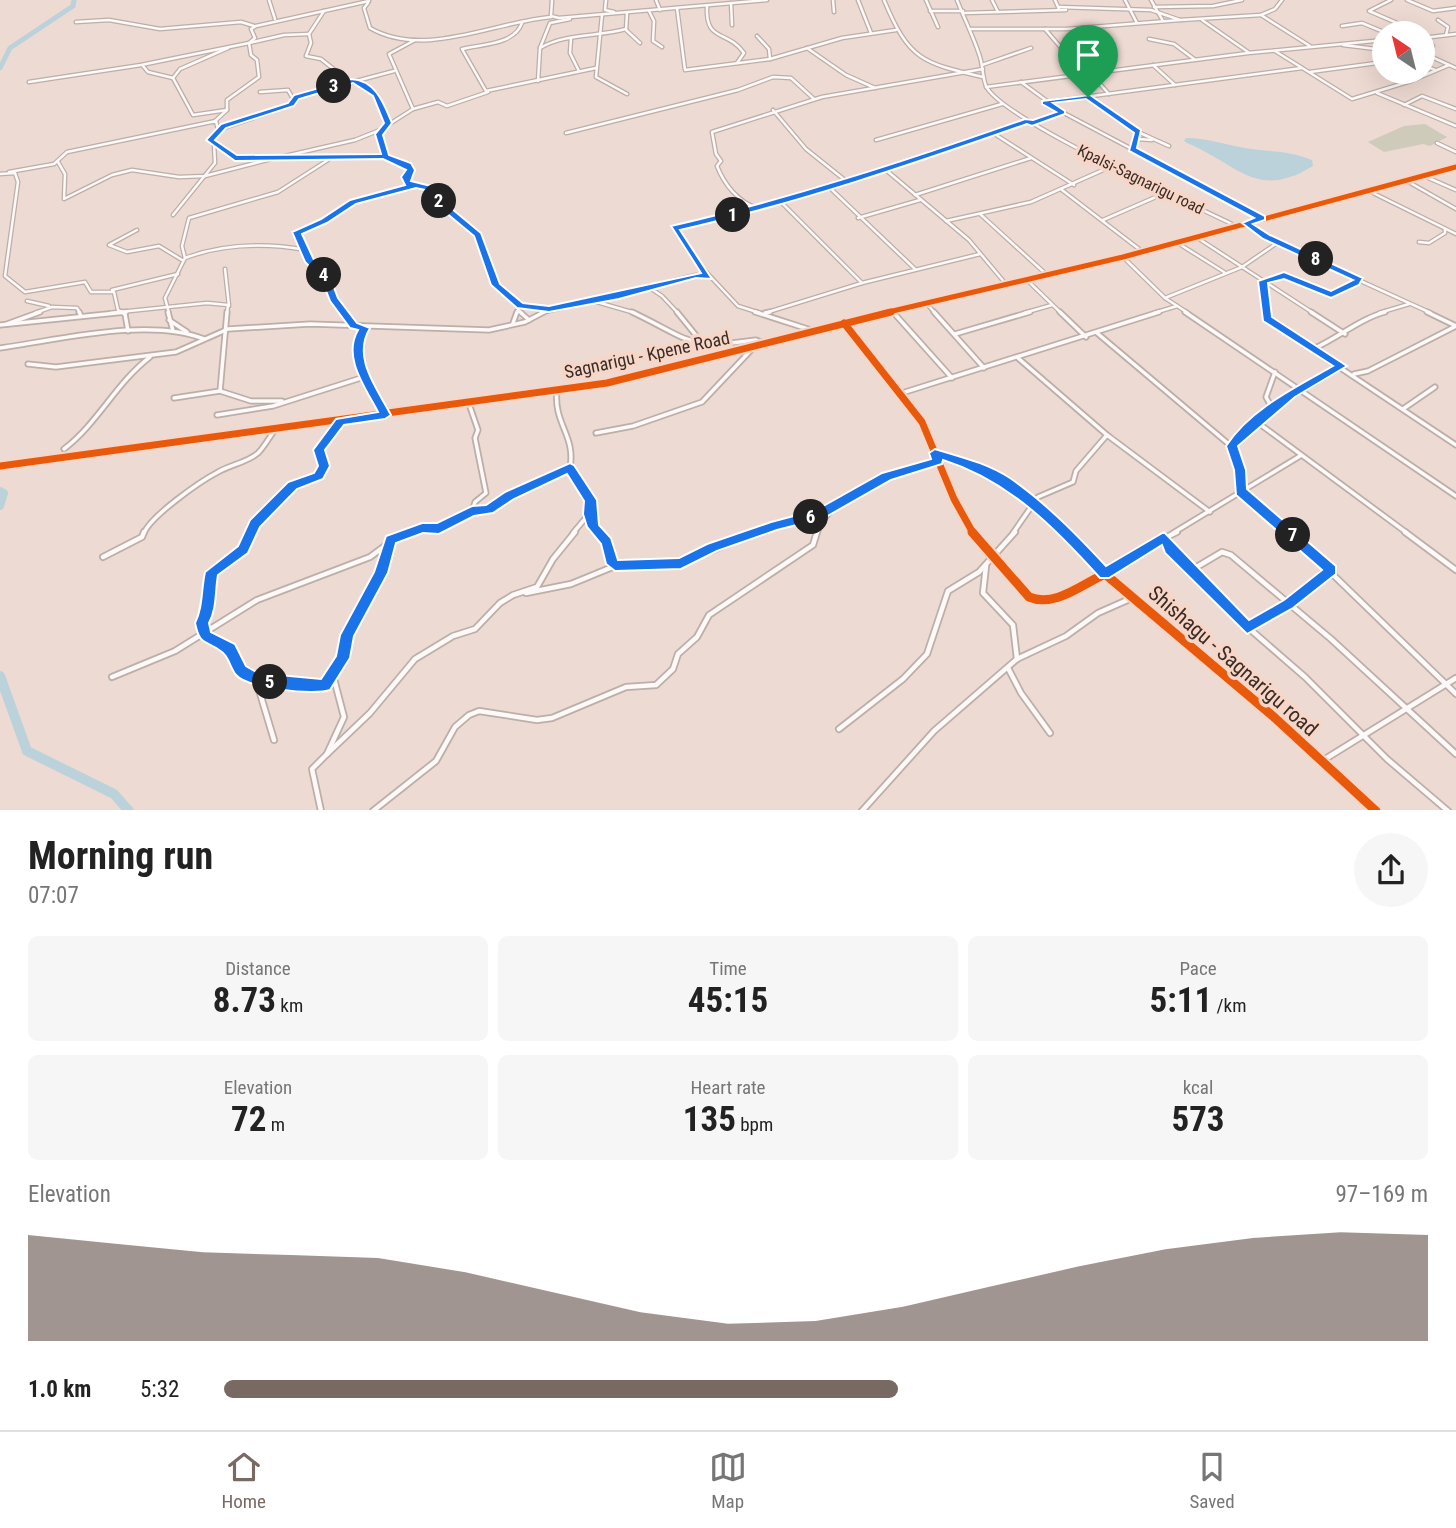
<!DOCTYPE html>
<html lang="en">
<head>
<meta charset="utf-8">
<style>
	:root { --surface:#fff; --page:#f6f6f6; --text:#222; --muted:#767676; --line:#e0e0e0; --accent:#786963 }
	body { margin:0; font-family:"Roboto Condensed",sans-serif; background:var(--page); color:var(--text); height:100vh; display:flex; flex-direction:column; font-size:26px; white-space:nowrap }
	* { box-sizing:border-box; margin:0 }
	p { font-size:23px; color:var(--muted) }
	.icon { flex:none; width:38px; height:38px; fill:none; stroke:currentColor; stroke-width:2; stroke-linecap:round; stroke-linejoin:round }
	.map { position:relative; height:810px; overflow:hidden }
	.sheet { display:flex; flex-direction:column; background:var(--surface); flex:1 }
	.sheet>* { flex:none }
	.needle { width:46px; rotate:325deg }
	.controls { position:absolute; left:1372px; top:21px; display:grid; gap:14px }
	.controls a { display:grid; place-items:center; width:63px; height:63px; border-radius:50%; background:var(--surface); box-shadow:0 7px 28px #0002; font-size:35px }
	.pin { position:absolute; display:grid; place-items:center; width:60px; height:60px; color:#fff; margin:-72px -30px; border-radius:50% 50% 50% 0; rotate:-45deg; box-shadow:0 0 7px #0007 }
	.pin .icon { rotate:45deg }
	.km { position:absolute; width:35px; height:35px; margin:-18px; border-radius:50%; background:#222; color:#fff; font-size:19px; line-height:35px; text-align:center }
	.round { display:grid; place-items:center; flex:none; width:74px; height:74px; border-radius:37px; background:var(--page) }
	.headline { display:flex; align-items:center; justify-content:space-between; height:119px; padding:0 28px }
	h1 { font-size:38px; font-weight:700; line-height:52px }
	.metrics { display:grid; grid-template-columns:repeat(3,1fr); gap:10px; height:119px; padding:7px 28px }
	.metrics div { display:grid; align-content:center; border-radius:10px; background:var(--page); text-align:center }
	.metrics b { font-size:35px; font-weight:700 }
	.metrics small { font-size:19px; font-weight:400 }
	.metrics p { font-size:19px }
	.chart { height:196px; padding:14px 28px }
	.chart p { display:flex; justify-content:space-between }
	.chart svg { width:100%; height:126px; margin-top:7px; fill:var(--accent); opacity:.7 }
	ul { padding:0 28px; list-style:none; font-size:23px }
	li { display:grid; grid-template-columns:112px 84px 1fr; align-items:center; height:52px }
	li i { height:18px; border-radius:9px; background:var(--accent) }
	.menu { display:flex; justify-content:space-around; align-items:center; height:98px; border-top:2px solid var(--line); background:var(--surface); font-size:19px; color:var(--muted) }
	.menu a { display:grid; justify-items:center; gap:4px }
	.menu .current { color:var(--accent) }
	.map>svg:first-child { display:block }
	.green { fill:#cecbba }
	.water { fill:#bbd2db }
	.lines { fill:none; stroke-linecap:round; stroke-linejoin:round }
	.river-far2 { stroke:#bbd2db; stroke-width:5 }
	.river-far1 { stroke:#bbd2db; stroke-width:8 }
	.river { stroke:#bbd2db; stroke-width:10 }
	.street-far2-casing { stroke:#bcaea8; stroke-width:5 }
	.street-far1-casing { stroke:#bcaea8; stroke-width:7 }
	.street-casing { stroke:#bcaea8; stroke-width:8 }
	.secondary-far1-casing { stroke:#bcaea8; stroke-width:7 }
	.secondary-casing { stroke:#bcaea8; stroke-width:9 }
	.street-far2 { stroke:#fcf9f8; stroke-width:2.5 }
	.street-far1 { stroke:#fcf9f8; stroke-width:3.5 }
	.street { stroke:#fcf9f8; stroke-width:4.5 }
	.secondary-far1 { stroke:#fcf9f8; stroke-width:4.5 }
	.secondary { stroke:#fcf9f8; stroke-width:5 }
	.cycleway-far2-casing { stroke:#f8d6c7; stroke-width:9 }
	.cycleway-far1-casing { stroke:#f8d6c7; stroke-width:11 }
	.cycleway-casing { stroke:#f8d6c7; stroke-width:13 }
	.cycleway-far2 { stroke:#e8590c; stroke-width:5 }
	.cycleway-far1 { stroke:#e8590c; stroke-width:7 }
	.cycleway { stroke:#e8590c; stroke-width:9 }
	.route { fill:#1a73e8; stroke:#fff; stroke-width:2; fill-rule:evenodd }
	.labels { text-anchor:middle; stroke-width:7; stroke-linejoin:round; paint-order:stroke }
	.far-street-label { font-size:16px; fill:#392c27; stroke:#f8d6c7 }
	.street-label { font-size:18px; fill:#392c27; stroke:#f8d6c7 }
	.near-street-label { font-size:21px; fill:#392c27; stroke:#f8d6c7 }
</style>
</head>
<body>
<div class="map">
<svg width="1456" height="811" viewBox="0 0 1456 811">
	<rect width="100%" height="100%" fill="#eddad2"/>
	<path class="green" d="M1425,124L1447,137L1430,146L1423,144L1384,152L1368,142L1404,126Z"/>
	<path class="water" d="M1186,138C1209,138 1229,146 1252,149C1274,152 1291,151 1312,160L1313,166C1256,201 1238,164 1187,143L1184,141Z"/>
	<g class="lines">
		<path class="river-far2" d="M0,68L10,48L73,6L74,0"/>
		<path class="river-far1" d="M0,491L4,493L0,506"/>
		<path class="river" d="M0,676L27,751L114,794L129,811"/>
		<g class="street-far2-casing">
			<g id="street-far2">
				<path d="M269,0L275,19"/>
				<path d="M552,0L551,16L559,18L767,0"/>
				<path d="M606,0L605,10L614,12"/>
				<path d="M656,0L660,10"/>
				<path d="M833,0L834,12"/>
				<path d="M858,0L871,33"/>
				<path d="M884,0C909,60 922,63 983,77"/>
				<path d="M926,0L938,27"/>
				<path d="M957,0C964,18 973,36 979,54C983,64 982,76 986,86C1001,119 1194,205 1236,226"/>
				<path d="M992,0L998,12"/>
				<path d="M1055,0L1059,9"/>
				<path d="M1125,0L1137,23"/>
				<path d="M1151,0L1163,21"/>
				<path d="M1282,0L1275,9L1261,15L1310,46"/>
				<path d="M1391,0L1369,11L1420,33"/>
				<path d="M1407,0L1433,11L1456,8"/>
				<path d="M368,3L364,8L370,28C424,59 494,22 551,17"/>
				<path d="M731,3L732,25"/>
				<path d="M707,6C705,43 727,29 744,53L737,63"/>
				<path d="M1059,7L1151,10L1180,20L1261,15"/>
				<path d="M1154,7L1213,6L1242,0"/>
				<path d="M677,8L685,70L770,59L842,38L896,30"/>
				<path d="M324,11L309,34L311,43L306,56L321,59L336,71V78L344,81"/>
				<path d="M649,11L654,21L653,41L662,47"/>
				<path d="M930,11H963"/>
				<path d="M627,13L626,30L640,43"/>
				<path d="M964,13L1066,10"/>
				<path d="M602,15L596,77L627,94"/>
				<path d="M1202,20L1248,52"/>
				<path d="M1438,20L1448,27L1446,35"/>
				<path d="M76,22L109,20L160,29L241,22L254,26"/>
				<path d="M522,23C514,45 482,44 462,49L486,91L596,68"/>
				<path d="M1342,26L1362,23L1386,33"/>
				<path d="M970,29H1067L1180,20"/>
				<path d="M1045,29L1069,57L1072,75"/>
				<path d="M1423,34L1433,46L1423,52"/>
				<path d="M757,36L769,49L770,59"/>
				<path d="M571,38L570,53L579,71"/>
				<path d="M1423,38L1456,34"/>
				<path d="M1149,39L1174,44L1194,59"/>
				<path d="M1343,45L1384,50"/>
				<path d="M540,48C566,33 597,37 626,29"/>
				<path d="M807,48L846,75L875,88"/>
				<path d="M1275,51L1352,99L1411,81L1449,65"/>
				<path d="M1423,53L1456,68"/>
				<path d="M982,65L1031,48"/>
				<path d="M1153,65L1175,85"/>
				<path d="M1423,65L1435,70"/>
				<path d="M143,66L148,72L173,78"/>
				<path d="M1079,68L1070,59L1086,57L1104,69"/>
				<path d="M1310,72L1384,62"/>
				<path d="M1090,73L1109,94"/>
				<path d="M354,81L376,94L388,123"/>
				<path d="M538,81L540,48L550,23L570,19"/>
				<path d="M29,82L141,65L249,43L255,38L251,29L256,26L369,1"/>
				<path d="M1021,82L1062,112L1262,218"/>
				<path d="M986,87L1248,53L1384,40"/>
				<path d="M260,92L288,90L292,97H296L394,71"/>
				<path d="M1377,93L1456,126"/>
				<path d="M1089,98L1138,132L1169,146"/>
				<path d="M1047,102L1302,68"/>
				<path d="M1404,105L1422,96L1456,109"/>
				<path d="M413,109L438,102L447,106L488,92"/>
				<path d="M227,110L193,115L173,78L180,69L228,48"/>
				<path d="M773,110L806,149L846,181"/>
				<path d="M214,122L227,110V100L259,77L257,60L251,55L249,43L284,35L309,34"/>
				<path d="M1032,123L1062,112"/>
				<path d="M218,130L291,105L296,97"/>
				<path d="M566,133L738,90L773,77L791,78L814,99"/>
				<path d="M993,133L1074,185"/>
				<path d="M876,140L1002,104"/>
				<path d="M1437,143L1456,152"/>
				<path d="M1132,149L1138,139L1152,140"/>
				<path d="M285,156L355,140L380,130"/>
				<path d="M385,156L380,130L413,109L389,54L415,40"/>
				<path d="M58,162L65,174L64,199L112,175L132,170L179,177L205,176L271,159"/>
				<path d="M886,170L969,240L1005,283"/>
				<path d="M9,172L54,164L67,152L216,121L218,130L210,140L235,158L385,156L408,165L407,183L428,188L442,205L478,234L492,279L502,291L520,305L547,309"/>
				<path d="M0,174L15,173L18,182L5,276L25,292L85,282L91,292H114L118,310L124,313"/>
				<path d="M1424,176L1456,190"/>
				<path d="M1407,181L1456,209"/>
				<path d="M829,187L915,269"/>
				<path d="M1062,190L1143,252"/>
				<path d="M1367,190L1456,234"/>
				<path d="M915,195L1031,158"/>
				<path d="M781,202L862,283"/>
				<path d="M757,208C738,202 724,184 717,166L721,161L716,154L712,132L822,97L983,69"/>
				<path d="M980,214L1046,274"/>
				<path d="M173,215L215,163L214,144"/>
				<path d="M858,218L920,200"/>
				<path d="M1103,220L1165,193"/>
				<path d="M946,221L1031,202L1112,166"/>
				<path d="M1246,223L1277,243L1431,313"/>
				<path d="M137,230L109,245L127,252L159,246L182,260"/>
				<path d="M1196,237L1313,313"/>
				<path d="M1176,242L1224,272"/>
				<path d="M1419,242L1429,243L1445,233V229"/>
				<path d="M1123,257L1165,298L1188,313"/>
				<path d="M185,258L182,246L189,218L278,192L328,160"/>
				<path d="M225,269L229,306"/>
				<path d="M1027,280L1061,313"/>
				<path d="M650,288L662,296L678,313"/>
				<path d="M112,290L178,274"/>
				<path d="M1165,298L1242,267L1277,243"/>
				<path d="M27,301L49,306"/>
				<path d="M597,302L635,313"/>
				<path d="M925,302L935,313"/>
				<path d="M518,310L522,313"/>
				<path d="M35,313L52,307L77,308L80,313"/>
				<path d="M110,313L207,303L228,305L227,313"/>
				<path d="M169,313L165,298L185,258C223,244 266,243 306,250"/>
				<path d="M344,313L333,299L325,277L310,262L297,232L324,221L353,202L411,186"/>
				<path d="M517,313L520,305"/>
				<path d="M541,313L696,275L709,277"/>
				<path d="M760,313L738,306L694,259L675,228C795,203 912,161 1028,121"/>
				<path d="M765,313L862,283L980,254"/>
				<path d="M1024,313L1052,305"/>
				<path d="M1154,313L1177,306"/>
				<path d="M1266,313L1263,281L1290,276L1331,295L1356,283L1358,278"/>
				<path d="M1379,313L1409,304"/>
			</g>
		</g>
		<g class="street-far1-casing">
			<g id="street-far1">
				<path d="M79,312L81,316"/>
				<path d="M121,312L125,314L128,331"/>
				<path d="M168,312L173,331"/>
				<path d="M343,312L353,325"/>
				<path d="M520,312L529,320"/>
				<path d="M632,312C691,340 686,350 756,340L763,343"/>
				<path d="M677,312L703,344"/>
				<path d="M755,312L811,330"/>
				<path d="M893,312L952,378"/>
				<path d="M934,312L984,368"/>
				<path d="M1060,312L1086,337"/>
				<path d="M1185,312L1456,496"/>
				<path d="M1266,312L1267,319L1456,445"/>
				<path d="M1311,312L1345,334"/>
				<path d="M1427,312L1456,326"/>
				<path d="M765,313L770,312"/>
				<path d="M169,320L187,332"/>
				<path d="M513,323L517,312"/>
				<path d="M7,324L40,312"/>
				<path d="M0,325L126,312"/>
				<path d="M846,325L922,422L954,499L973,533"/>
				<path d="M364,329C344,356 369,389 384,413"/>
				<path d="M1097,333L1231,446L1240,470V491L1291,533"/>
				<path d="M955,334L1030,312"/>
				<path d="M0,348C59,340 148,317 204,339"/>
				<path d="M1315,348C1339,337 1360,319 1385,312"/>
				<path d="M1018,358L1107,435L1210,512"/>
				<path d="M28,364L56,367L176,352L228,329L310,324L489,330L525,322L544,312"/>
				<path d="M1354,374L1368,371L1456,326"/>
				<path d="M1303,389L1342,366"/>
				<path d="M557,390C553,424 576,435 570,468L591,500L589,514L599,533"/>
				<path d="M220,391L251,401H282"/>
				<path d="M902,393L1159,312"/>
				<path d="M174,398L220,391L227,312"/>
				<path d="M1403,409L1435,387"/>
				<path d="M1273,410L1266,397L1275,372"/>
				<path d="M217,415L273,406L364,377"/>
				<path d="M1257,422L1407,533"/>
				<path d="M596,433L633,426L702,402L753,348"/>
				<path d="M1231,446L1245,431L1300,388"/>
				<path d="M64,449C98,423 116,383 150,357"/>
				<path d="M935,453C991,471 1026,491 1067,533"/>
				<path d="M472,511L488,510L509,495L570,468"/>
				<path d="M144,533C151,516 199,482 218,472C230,465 248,462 258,453C264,447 269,438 274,431"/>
				<path d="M250,533C264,506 292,486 319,476L324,466L319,450L340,422"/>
				<path d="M407,533L422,528H439L472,511L475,502L486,493L475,438L478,430L469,404"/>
				<path d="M573,533L589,514"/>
				<path d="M752,533L819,515L837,506"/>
				<path d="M817,533C830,492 899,472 937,461"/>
				<path d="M1013,533L1038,497L1073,482L1076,471L1107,435"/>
				<path d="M1173,533L1300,456"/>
			</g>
		</g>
		<g class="street-casing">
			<g id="street">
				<path d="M251,532L243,549L211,572C209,590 202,622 205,636L230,648L241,671L256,680L324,686L343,658L348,635L381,573L387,546"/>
				<path d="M597,532C608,543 606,555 615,566L681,563L757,532"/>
				<path d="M972,532L1029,597C1055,608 1082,584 1105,574L1275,718L1376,811"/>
				<path d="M1065,532L1105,574L1136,552L1177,532"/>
				<path d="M1289,532L1456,694"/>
				<path d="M1405,532L1456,570"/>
				<path d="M1164,537L1170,549L1229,611L1305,677L1387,759L1448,811"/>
				<path d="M103,557L142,537L144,532"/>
				<path d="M986,566L983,593L1013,625L1017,659"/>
				<path d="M1190,571L1222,552L1231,555L1331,639L1456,754"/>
				<path d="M526,593L571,584L615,566"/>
				<path d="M1247,628L1289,604L1332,570"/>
				<path d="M1008,668L1021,693L1050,733"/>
				<path d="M112,677L175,651L257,600L370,557L397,537L412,532"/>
				<path d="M256,680L274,740"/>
				<path d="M839,729L903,679L927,654L948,591L979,572L1015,532"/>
				<path d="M327,754L370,713L415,659L453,636L475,629L500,603L513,595L537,587L553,559L575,532"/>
				<path d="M1322,761L1456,678"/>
				<path d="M321,811L312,769L327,754L344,717L333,675"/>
				<path d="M373,811L436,761L455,727L469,715L479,711L537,720L552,718L626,687L656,685L673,669L678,654L697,637L709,615L813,545L817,532"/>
				<path d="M862,811L934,731L1017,659L1066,636L1098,613L1132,598"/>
			</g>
		</g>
		<g class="secondary-far1-casing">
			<path id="secondary-far1" d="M884,313L1123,257L1456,167"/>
		</g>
		<g class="secondary-casing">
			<path id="secondary" d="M0,466L607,383L891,312"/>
		</g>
		<use href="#street-far2" class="street-far2"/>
		<use href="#street-far1" class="street-far1"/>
		<use href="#street" class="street"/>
		<use href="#secondary-far1" class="secondary-far1"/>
		<use href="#secondary" class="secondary"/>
		<g class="cycleway-far2-casing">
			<path id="cycleway-far2" d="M884,313L1123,257L1456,167"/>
		</g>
		<g class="cycleway-far1-casing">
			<g id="cycleway-far1">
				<path d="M844,323L922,422L954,499L973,533"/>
				<path d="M0,466L607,383L891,312"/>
			</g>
		</g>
		<g class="cycleway-casing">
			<path id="cycleway" d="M972,532L1029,597C1055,608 1082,584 1105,574L1275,718L1376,811"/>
		</g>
		<use href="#cycleway-far2" class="cycleway-far2"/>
		<use href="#cycleway-far1" class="cycleway-far1"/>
		<use href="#cycleway" class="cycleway"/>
	</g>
	<path class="route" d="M351,79C376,80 384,104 392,123L383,135L389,155L411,163L415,170L411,181L431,186L445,203L481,233L500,284L523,303L549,306L701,273L671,226C792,198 908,160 1025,119L1033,120L1056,112L1042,104V101L1090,95L1141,130L1137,148L1265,216V220L1253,224L1270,235L1363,278L1359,285L1331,298L1284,279L1268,283L1272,317L1347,366L1295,397L1238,446L1246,470L1247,489L1336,566V574L1293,608L1247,634L1165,553L1162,545L1109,578H1100C1054,527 1009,481 943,460L942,464L891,480L824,518L777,530L717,551L681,569L615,571L606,564L601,544L587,527L583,514L584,501L567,474L514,499L493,513L474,516L439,534L423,533L396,543L388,573L354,636L350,658L330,690C314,696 247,688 236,675C230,668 229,657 222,652C205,639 200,647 195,623C203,607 201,590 205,572L238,546L250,520L288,482L314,473L318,466L313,450L336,419L378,412C365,387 342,357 358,330L350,328L330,301L321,278L305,262L292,232L321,219L350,200L405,185L401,177L406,170L383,159L235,161L206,140L221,124L288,103L294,95ZM353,83L373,96L384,123L375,134L381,154L237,155L215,140L226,128L294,106L299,99ZM1086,99L1134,133L1129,151L1254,218L1242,223L1263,239L1353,280L1331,291L1284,272L1258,281L1263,321L1333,366C1296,387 1250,409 1226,446L1234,470L1236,495L1322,570L1284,600L1249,620L1164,532L1106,566C1077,535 1045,502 1010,478C987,463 961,457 935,449L929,453L931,459L882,473L816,510L771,522L707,544L679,558L618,560L611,538L599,525L597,500L574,465L570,463L505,492L486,505L472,506L437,523H422L386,536L374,572L340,635L336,656L321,679L258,673L246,666L235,644L211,632L209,623C217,609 215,592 218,575L248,553L260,527L297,489L323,479L330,466L325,450L344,425L385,419L391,415C377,388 352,358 370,328L357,323L338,298L330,277L314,260L302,234L327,223L356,204L416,188L425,190L439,207L474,236L491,285L517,308L549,312L619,299L696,278L712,279L680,230C799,203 913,164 1027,124L1032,126L1065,114V111L1053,103Z"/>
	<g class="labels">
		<g class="far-street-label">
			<text transform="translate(1141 179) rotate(26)" y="6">Kpalsi-Sagnarigu road</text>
		</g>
		<g class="street-label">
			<text transform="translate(647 355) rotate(-12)" y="6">Sagnarigu - Kpene Road</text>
		</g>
		<g class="near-street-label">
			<text transform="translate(1233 661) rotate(41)" y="7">Shishagu - Sagnarigu road</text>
		</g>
	</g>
</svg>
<div class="controls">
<a><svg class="needle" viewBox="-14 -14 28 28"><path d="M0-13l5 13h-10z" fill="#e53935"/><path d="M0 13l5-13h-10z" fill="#767676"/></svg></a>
</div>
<div class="pin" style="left:1088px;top:97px;background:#1e9e55"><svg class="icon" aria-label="arrive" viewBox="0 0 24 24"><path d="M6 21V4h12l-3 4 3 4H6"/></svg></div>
<b class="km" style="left:733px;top:215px">1</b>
<b class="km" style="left:439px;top:201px">2</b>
<b class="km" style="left:334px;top:86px">3</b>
<b class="km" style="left:324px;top:275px">4</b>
<b class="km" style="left:270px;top:682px">5</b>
<b class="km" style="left:811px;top:517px">6</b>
<b class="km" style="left:1293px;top:535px">7</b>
<b class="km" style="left:1316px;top:259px">8</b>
</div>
<section class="sheet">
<div class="headline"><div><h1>Morning run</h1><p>07:07</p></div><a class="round"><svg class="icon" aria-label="share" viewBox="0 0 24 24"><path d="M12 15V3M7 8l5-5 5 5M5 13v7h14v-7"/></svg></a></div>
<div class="metrics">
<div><p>Distance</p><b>8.73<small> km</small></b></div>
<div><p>Time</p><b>45:15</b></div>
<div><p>Pace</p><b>5:11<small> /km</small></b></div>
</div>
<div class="metrics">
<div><p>Elevation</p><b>72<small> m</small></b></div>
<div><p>Heart rate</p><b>135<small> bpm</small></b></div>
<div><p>kcal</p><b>573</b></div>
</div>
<div class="chart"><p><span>Elevation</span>97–169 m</p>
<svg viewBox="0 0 160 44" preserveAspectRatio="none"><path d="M0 44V7L10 10L20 13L30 14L40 15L50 20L60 27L70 34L80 38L90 37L100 32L110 25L120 18L130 12L140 8L150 6L160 7V44z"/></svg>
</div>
<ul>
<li><b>1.0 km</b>5:32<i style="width:56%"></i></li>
</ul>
</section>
<nav class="menu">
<a class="current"><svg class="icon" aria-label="home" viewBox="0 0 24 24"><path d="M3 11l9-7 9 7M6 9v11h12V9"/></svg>Home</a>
<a><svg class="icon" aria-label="map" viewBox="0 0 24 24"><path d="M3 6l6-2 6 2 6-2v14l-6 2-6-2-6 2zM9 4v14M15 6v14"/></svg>Map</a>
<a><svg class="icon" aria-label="saved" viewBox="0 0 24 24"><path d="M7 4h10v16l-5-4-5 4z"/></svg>Saved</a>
</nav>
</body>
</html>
